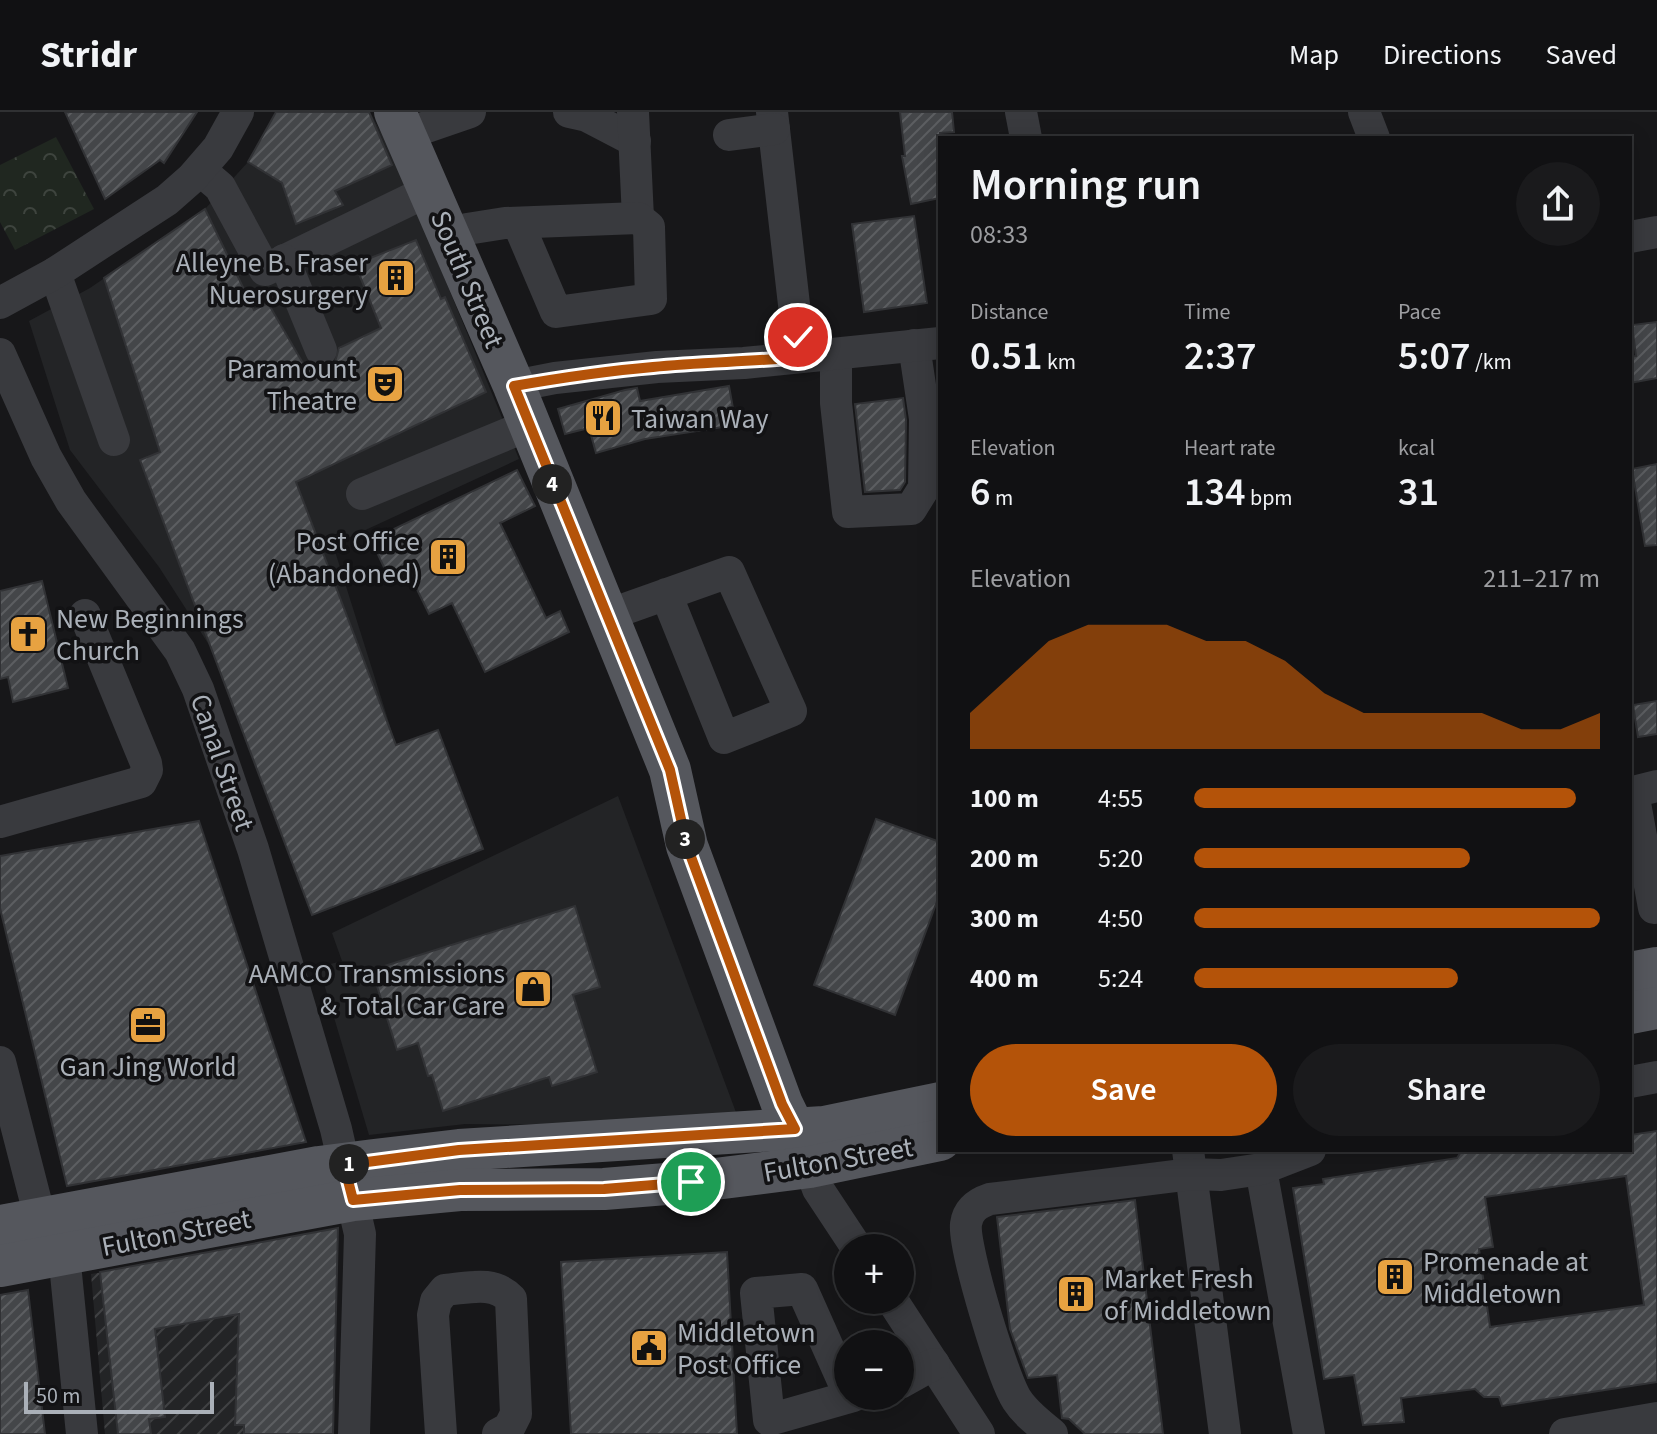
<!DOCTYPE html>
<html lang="en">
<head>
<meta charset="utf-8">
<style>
	:root { --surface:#111113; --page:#1a1a1c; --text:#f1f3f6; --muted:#9c9da0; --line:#303133; --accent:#b45309 }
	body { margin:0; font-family:"Source Sans 3",sans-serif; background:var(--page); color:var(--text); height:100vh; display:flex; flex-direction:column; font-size:30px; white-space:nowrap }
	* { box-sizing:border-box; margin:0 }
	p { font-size:26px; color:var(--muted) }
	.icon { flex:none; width:44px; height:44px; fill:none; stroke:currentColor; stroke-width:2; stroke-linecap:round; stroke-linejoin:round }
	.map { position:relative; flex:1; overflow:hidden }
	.panel { position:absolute; left:938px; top:24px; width:694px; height:1016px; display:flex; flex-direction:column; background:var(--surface); border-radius:0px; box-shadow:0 4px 20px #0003,0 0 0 2px var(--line) }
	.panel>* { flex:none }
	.controls { position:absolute; left:834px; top:1122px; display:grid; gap:16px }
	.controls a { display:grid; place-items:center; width:80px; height:80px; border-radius:50%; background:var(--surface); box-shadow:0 4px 20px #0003,0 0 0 2px var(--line); font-size:40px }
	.scale { position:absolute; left:24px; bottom:20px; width:190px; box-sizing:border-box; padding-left:8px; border:4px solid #aab0b8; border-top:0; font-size:22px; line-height:28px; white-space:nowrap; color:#aab0b8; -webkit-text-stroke:6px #121214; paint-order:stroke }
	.pin { position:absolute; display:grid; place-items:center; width:68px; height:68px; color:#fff; margin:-34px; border:4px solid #fff; border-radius:50%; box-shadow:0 2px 8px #0007 }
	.km { position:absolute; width:40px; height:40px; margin:-20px; border-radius:50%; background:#222; color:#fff; font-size:22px; line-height:40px; text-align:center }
	.round { display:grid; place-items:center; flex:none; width:84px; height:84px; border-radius:42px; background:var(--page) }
	.overview { display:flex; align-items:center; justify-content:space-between; height:136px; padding:0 32px }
	h1 { font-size:44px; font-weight:600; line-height:60px }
	.stats { display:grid; grid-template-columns:repeat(3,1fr); gap:12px; height:136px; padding:8px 32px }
	.stats div { display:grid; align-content:center }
	.stats b { font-size:40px; font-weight:600 }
	.stats small { font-size:22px; font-weight:400 }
	.stats p { font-size:22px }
	.chart { height:224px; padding:16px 32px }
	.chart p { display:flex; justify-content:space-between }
	.chart svg { width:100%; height:144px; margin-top:8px; fill:var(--accent); opacity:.7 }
	.button { display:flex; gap:16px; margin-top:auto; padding:16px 32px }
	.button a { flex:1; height:92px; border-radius:48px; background:var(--accent); color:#fff; font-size:32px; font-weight:600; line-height:92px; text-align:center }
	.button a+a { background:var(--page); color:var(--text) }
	ul { padding:0 32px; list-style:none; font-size:26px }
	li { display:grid; grid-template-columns:128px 96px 1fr; align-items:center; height:60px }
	li i { height:20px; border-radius:10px; background:var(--accent) }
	header { display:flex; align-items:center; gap:48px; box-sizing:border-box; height:112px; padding:0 40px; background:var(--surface); border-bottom:2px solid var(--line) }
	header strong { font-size:38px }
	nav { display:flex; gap:44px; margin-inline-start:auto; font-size:28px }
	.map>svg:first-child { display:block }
	.built { fill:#232426 }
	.industrial { fill:url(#industrial-furrows) }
	.park { fill:url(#park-crowns) }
	.building { fill:url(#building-hatch); stroke:#313235; stroke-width:2; fill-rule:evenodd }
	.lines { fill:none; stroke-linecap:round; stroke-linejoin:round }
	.minor { stroke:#393a3e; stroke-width:32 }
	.major { stroke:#55575d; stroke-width:42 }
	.route-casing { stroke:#fff; stroke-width:16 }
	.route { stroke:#b45309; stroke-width:10 }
	.labels { text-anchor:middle; stroke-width:7; stroke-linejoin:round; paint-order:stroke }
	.poi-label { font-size:28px; fill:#aab0b8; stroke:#121214; text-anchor:start }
	.street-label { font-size:28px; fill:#aab0b8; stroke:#121214 }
</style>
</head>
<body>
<header>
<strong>Stridr</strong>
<nav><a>Map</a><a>Directions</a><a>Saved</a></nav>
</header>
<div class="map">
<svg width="1657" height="1322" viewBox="0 0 1657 1322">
	<defs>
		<pattern id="industrial-furrows" width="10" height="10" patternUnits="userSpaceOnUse" patternTransform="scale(2)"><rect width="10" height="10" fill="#232426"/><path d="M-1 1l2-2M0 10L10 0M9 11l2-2" fill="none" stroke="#404143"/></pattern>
		<pattern id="park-crowns" width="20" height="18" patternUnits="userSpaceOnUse" patternTransform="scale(2)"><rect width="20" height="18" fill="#202720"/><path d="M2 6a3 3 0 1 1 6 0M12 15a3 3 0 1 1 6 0" fill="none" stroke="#3e443e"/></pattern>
		<pattern id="building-hatch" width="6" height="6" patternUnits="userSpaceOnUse" patternTransform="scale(2)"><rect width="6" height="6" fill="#444649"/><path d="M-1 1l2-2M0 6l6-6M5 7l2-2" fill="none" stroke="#5c5e61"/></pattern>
	</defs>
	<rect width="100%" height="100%" fill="#171719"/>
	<g class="built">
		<path d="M276,0H370L395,46L519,347L333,433L396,633L438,618L483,737L312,803L211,536L159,455L70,338L29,209L90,176L205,97L248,50Z"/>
		<path d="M618,684L737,1003L582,1013L465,1012L369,1023L319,855L342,849L332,821Z"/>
	</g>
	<path class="industrial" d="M328,1125L322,1322H105L91,1162Z"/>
	<path class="park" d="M56,25L94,97L15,138L0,110V53Z"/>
	<g class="building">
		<path d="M65,0H197L164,51L160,48L105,87Z"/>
		<path d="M276,0H369L392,53L335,79L343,93L296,112L282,71L248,50Z"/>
		<path d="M900,0H952L954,20L940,21V86L911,92L902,44H905Z"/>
		<path d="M205,97L254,198L268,191L304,253L308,251L318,257L327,256L335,250L339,236L381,216L355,152L416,128L441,187L445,185L486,280L296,370L396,633L438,618L483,737L312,803L140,348L160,340L104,166Z"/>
		<path d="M914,104L927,191L864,200L852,112Z"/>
		<path d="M1657,210V266L1630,271V245L1636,244L1632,213Z"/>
		<path d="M729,274L736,313L645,327L596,341L589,316L565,322L558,297L625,278L637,276L640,289Z"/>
		<path d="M903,286L906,308L905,370L900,378L865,380L855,292Z"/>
		<path d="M1657,352V433L1645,434L1632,357Z"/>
		<path d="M517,358L535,394L500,411L546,506L560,499L569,520L485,560L452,491L429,502L409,461L391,470L371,428Z"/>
		<path d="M42,469L68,576L13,590L8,565L0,567V479Z"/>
		<path d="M1657,589V622L1638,625L1633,593Z"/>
		<path d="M876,707L940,730V781L895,903L814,873Z"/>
		<path d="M199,709L306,1030L67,1074L0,796V744Z"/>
		<path d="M575,794L600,875L573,883L597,960L552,974L549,965L443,999L432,963L428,964L418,931L397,938L372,858Z"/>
		<path d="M1657,1019V1270L1502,1294L1499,1285H1484L1475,1277L1401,1286L1404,1310L1363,1313L1354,1263L1324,1267L1293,1076L1324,1072L1323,1067L1457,1046L1462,1038H1630V1023ZM1626,1064L1644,1193L1490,1215L1479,1137L1493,1135L1485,1085Z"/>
		<path d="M1135,1088L1163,1322H1085L1069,1307L1062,1306L1057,1263L1028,1266L1010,1217L997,1105Z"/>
		<path d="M338,1116L333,1322H244V1313H235L239,1202L155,1217L165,1305L149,1307L151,1322H118L100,1160Z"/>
		<path d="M727,1140L737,1322H571L561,1150Z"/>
		<path d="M28,1178L45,1322H0V1183Z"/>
	</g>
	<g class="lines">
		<g class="minor">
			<path d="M569,0L587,4L635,29"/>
			<path d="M633,0L638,106"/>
			<path d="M772,0L800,245"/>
			<path d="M1021,0L1026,26"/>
			<path d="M1364,0L1374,26"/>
			<path d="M406,22L470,0"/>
			<path d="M729,23L774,17"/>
			<path d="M200,58L220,75L265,158L430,78"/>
			<path d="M1630,125L1657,120"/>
			<path d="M450,126L467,117L505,111L638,106L649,115L651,187L556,200L518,111"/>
			<path d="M284,148L321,238"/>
			<path d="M55,161L114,328"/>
			<path d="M0,191L55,161L167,88L192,66L218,36L238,0"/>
			<path d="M0,242L46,345L71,389L180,539L198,577L253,737L336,1017L360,1122L354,1322"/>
			<path d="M836,243V291L848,400L911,397L924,376L925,307L914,233"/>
			<path d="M514,274L555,266L657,255L744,251L940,231"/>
			<path d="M362,382L529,313"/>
			<path d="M605,504L619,499L729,460L791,599L724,626L666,482"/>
			<path d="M0,710L141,670L147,658L146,651L85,503"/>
			<path d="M1654,796L1633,680L1657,674"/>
			<path d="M0,950L36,1090L48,1105L64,1142L82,1322"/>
			<path d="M1630,970L1657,965"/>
			<path d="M802,1034L818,1077L857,1136"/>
			<path d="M1188,1038L1225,1322"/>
			<path d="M1261,1057L1309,1322"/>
			<path d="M892,1188L979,1322"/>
			<path d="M900,1271L934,1252"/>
			<path d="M848,1280L802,1177L756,1181L769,1308L853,1284"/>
			<path d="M441,1322L433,1203L436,1189L445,1178C469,1176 493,1168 511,1187L516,1302L509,1316L498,1322"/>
			<path d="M1052,1322C1040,1312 1026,1302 1017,1288C1003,1267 963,1135 966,1112C968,1097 978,1091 990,1087L1191,1062L1221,1063L1261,1057L1310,1038"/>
			<path d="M1565,1322L1657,1306"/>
		</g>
		<g class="major">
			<path d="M395,0L514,274L670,658L687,734L782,992L801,1031"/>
			<path d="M1630,861L1657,856"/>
			<path d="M1630,901L1657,896"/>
			<path d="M0,1114L319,1055L374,1048L459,1038L824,1015L940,991"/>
			<path d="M0,1154L353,1088L460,1078L604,1077L691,1070L810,1055L940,1028"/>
		</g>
	</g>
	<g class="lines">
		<g class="route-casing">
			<path id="route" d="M691,1070L604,1077L460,1078L353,1088L344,1053L459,1038L795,1017L782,992L687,734L670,658L514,274C560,266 606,259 653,255C702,250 751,250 800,245L798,225"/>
		</g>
		<use href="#route" class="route"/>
	</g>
	<defs>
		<g id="building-square" transform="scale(2)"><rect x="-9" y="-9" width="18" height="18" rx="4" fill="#e7a241" stroke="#121214"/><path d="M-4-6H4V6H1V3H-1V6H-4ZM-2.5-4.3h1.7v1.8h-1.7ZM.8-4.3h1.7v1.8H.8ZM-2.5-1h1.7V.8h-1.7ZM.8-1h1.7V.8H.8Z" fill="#111"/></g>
		<g id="theatre-square" transform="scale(2)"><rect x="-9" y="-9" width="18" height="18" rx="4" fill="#e7a241" stroke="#121214"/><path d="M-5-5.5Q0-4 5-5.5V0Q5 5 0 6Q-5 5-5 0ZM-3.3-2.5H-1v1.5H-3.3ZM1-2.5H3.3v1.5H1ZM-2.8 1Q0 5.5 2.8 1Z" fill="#111"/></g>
		<g id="restaurant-square" transform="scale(2)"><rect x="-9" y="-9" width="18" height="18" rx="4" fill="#e7a241" stroke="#121214"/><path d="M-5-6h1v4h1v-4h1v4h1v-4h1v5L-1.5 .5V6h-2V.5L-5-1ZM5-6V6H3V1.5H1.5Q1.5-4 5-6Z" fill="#111"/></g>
		<g id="church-square" transform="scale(2)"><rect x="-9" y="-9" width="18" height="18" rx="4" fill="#e7a241" stroke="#121214"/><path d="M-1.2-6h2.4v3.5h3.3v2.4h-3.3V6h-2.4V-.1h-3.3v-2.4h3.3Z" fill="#111"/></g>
		<g id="shop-square" transform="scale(2)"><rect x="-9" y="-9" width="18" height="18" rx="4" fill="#e7a241" stroke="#121214"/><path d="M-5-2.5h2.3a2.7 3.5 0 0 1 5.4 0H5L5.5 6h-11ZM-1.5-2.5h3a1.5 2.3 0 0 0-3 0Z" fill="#111"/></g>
		<g id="office-square" transform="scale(2)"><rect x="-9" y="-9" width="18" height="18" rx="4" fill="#e7a241" stroke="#121214"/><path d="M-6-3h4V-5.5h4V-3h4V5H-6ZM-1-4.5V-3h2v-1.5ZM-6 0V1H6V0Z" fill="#111"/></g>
		<g id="civic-square" transform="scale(2)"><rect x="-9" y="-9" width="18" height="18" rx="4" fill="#e7a241" stroke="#121214"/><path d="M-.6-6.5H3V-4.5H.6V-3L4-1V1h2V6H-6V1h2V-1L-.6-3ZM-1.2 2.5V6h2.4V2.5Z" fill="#111"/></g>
	</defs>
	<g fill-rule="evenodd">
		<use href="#building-square" x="396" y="166"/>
		<use href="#theatre-square" x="385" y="272"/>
		<use href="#restaurant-square" x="603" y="306"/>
		<use href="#building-square" x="448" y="445"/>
		<use href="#church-square" x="28" y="522"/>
		<use href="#shop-square" x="533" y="877"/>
		<use href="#office-square" x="148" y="913"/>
		<use href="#building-square" x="1395" y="1165"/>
		<use href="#building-square" x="1076" y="1182"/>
		<use href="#civic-square" x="649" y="1236"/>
	</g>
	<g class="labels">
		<g class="poi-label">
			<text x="368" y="160" text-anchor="end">Alleyne B. Fraser<tspan x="368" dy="32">Nuerosurgery</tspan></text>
			<text x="357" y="266" text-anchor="end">Paramount<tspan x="357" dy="32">Theatre</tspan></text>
			<text x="631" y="316">Taiwan Way</text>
			<text x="420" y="439" text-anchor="end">Post Office<tspan x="420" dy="32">(Abandoned)</tspan></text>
			<text x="56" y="516">New Beginnings<tspan x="56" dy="32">Church</tspan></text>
			<text x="505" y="871" text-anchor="end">AAMCO Transmissions<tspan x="505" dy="32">&amp; Total Car Care</tspan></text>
			<text x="148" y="964" text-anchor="middle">Gan Jing World</text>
			<text x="1423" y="1159">Promenade at<tspan x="1423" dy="32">Middletown</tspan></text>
			<text x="1104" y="1176">Market Fresh<tspan x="1104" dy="32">of Middletown</tspan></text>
			<text x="677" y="1230">Middletown<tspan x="677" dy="32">Post Office</tspan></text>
		</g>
		<g class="street-label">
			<text transform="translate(468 167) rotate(67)" y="10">South Street</text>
			<text transform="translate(223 650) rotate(71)" y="10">Canal Street</text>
			<text transform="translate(838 1047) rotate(-10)" y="10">Fulton Street</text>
			<text transform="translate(176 1120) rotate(-11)" y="10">Fulton Street</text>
		</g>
	</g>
</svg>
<div class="controls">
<a>+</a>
<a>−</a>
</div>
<div class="scale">50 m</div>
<div class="pin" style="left:691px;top:1070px;background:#1e9e55"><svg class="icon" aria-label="arrive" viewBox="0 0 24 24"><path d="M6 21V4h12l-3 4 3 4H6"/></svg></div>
<div class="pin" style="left:798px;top:225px;background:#d93025"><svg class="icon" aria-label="check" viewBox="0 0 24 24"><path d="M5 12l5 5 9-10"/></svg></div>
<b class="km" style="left:349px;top:1052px">1</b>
<b class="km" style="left:685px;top:727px">3</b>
<b class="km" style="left:552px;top:372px">4</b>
<section class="panel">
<div class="overview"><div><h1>Morning run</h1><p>08:33</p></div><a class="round"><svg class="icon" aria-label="share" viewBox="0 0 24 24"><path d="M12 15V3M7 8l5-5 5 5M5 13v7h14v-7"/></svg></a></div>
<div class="stats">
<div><p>Distance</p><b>0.51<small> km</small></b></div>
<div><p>Time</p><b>2:37</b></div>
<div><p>Pace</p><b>5:07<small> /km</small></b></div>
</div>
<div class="stats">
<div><p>Elevation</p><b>6<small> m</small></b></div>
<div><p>Heart rate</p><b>134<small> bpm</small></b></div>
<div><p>kcal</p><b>31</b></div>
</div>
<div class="chart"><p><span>Elevation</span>211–217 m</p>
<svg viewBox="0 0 160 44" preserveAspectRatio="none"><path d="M0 44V33L10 22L20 11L30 6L40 6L50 6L60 11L70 11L80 17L90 27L100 33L110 33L120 33L130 33L140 38L150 38L160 33V44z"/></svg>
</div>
<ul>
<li><b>100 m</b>4:55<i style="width:94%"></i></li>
<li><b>200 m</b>5:20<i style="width:68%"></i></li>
<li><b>300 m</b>4:50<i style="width:100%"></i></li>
<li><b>400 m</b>5:24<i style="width:65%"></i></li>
</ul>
<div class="button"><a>Save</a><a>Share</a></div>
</section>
</div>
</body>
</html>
